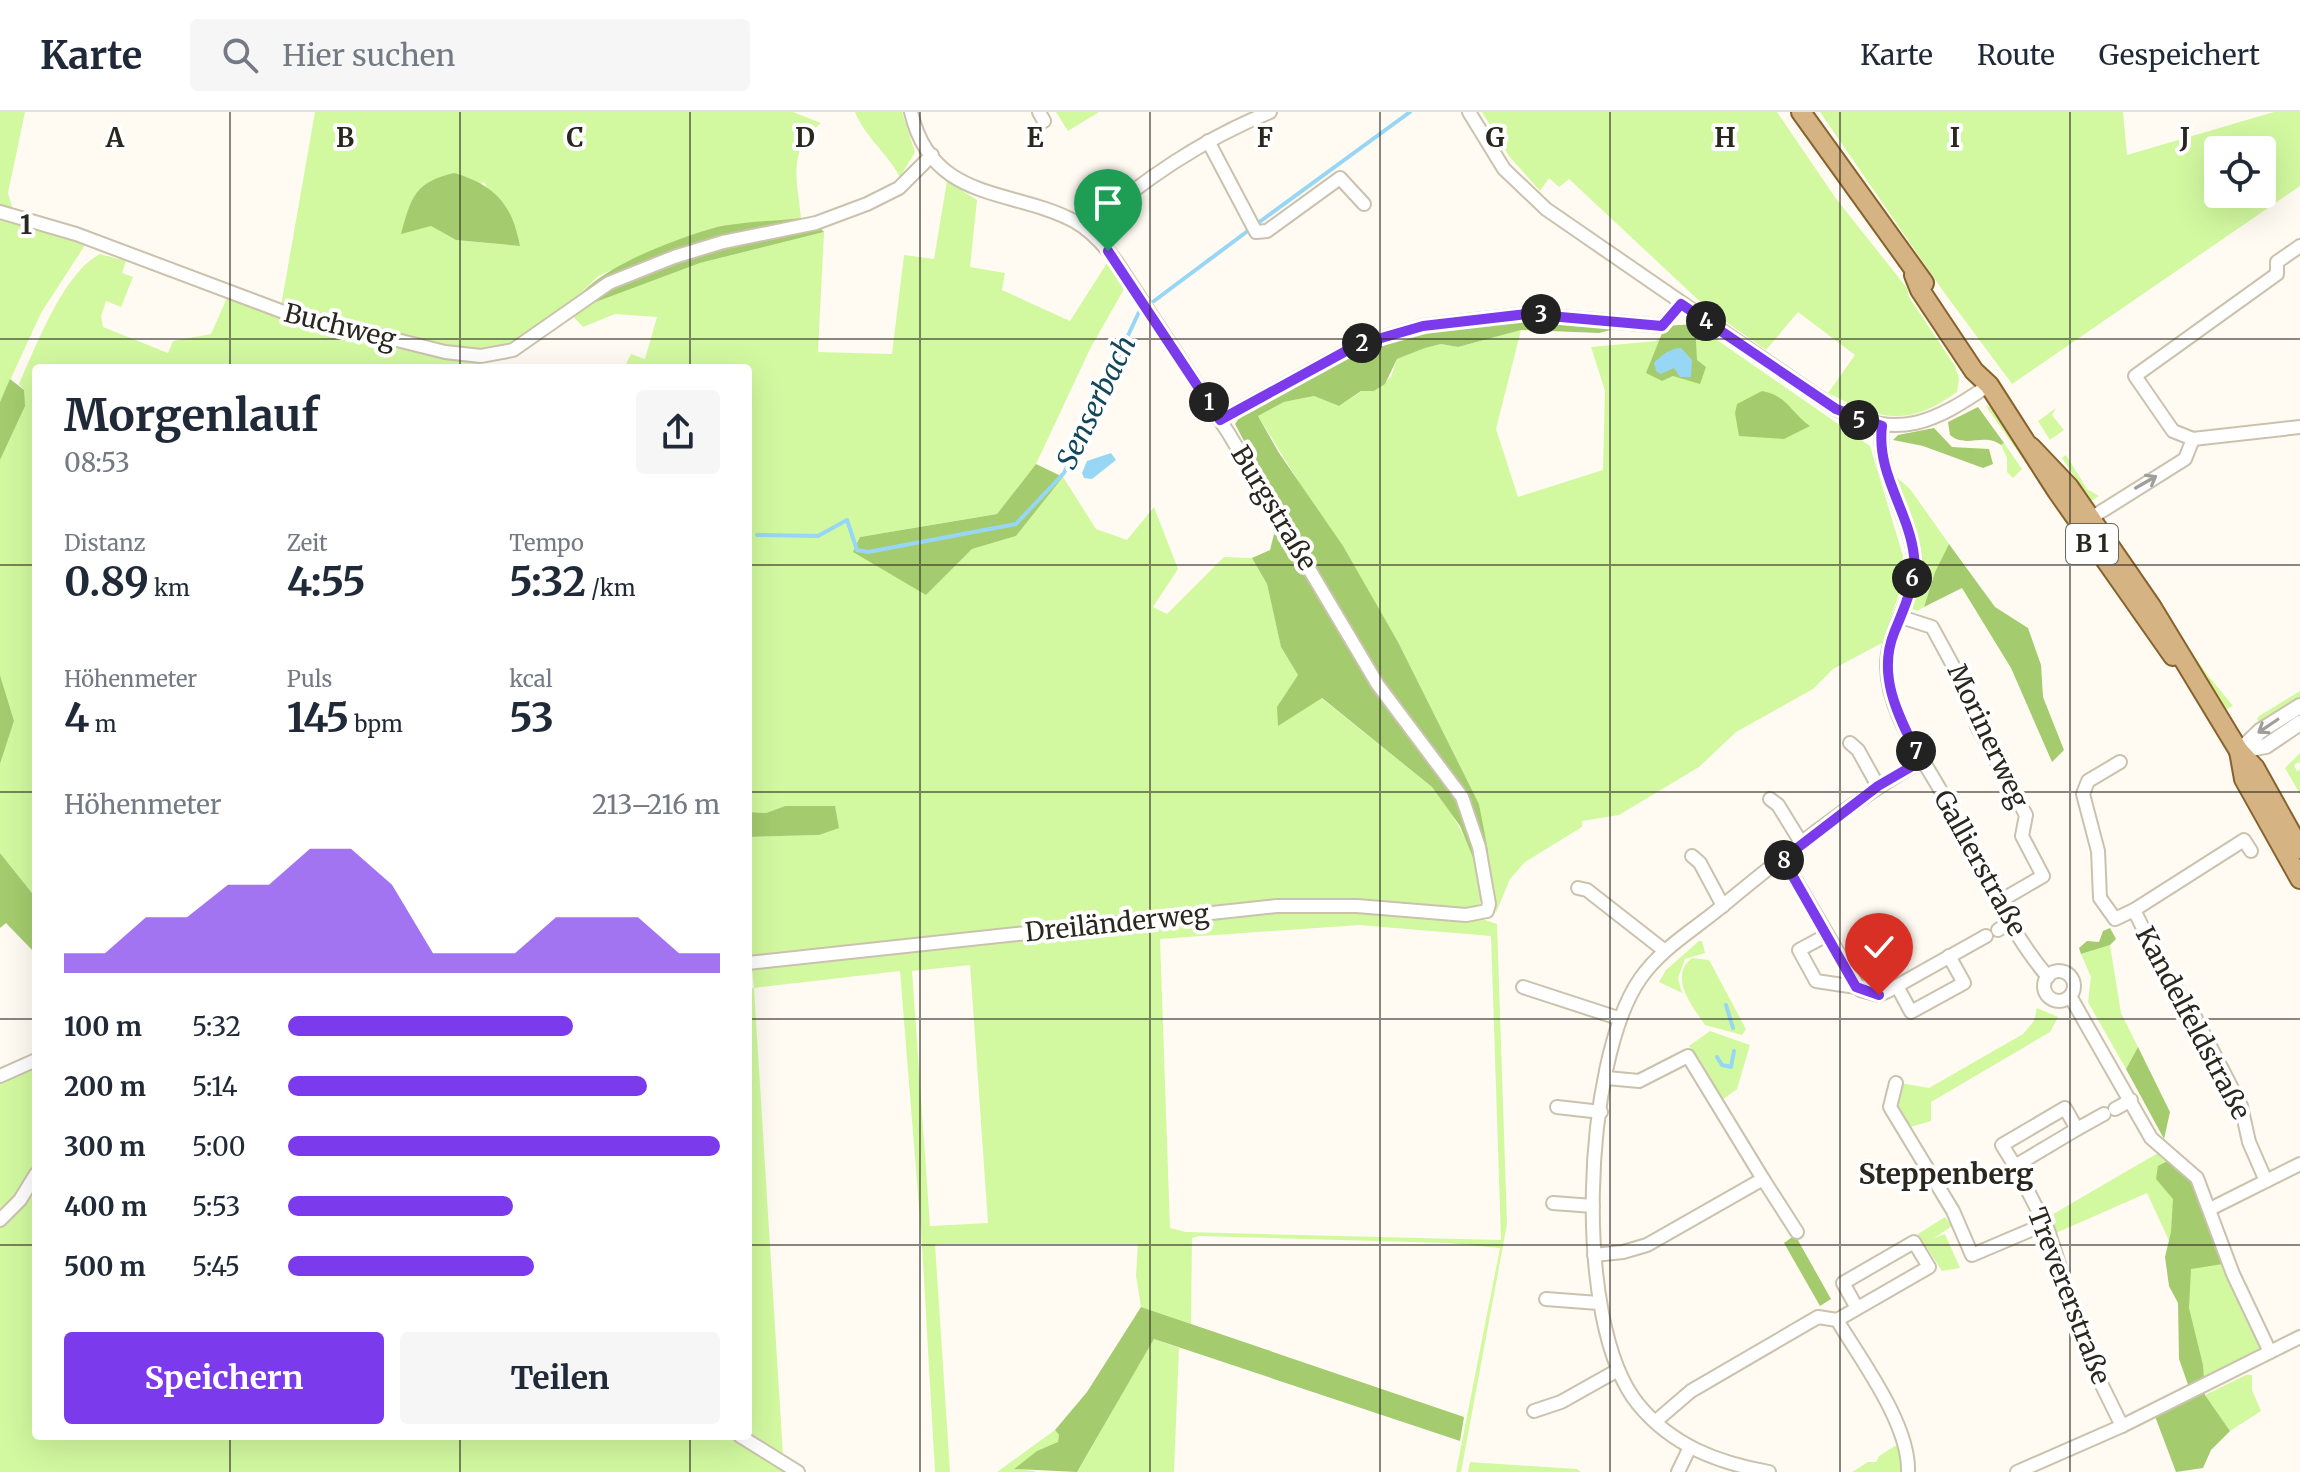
<!DOCTYPE html>
<html lang="de">
<head>
<meta charset="utf-8">
<style>
	:root { --surface:#fff; --page:#f6f6f7; --text:#1f2937; --muted:#747a83; --line:#e0e1e3; --accent:#7c3aed }
	body { margin:0; font-family:Merriweather,serif; background:var(--page); color:var(--text); height:100vh; display:flex; flex-direction:column; font-size:30px; white-space:nowrap }
	* { box-sizing:border-box; margin:0 }
	p { font-size:26px; color:var(--muted) }
	.icon { flex:none; width:44px; height:44px; fill:none; stroke:currentColor; stroke-width:2; stroke-linecap:round; stroke-linejoin:round }
	.map { position:relative; flex:1; overflow:hidden }
	.details { position:absolute; left:32px; top:252px; width:720px; height:1076px; display:flex; flex-direction:column; background:var(--surface); border-radius:8px; box-shadow:0 8px 32px #0002 }
	.details>* { flex:none }
	.tools { position:absolute; left:2204px; top:24px; display:grid; gap:16px }
	.tools a { display:grid; place-items:center; width:72px; height:72px; border-radius:8px; background:var(--surface); box-shadow:0 8px 32px #0002; font-size:40px }
	.pin { position:absolute; display:grid; place-items:center; width:68px; height:68px; color:#fff; margin:-82px -34px; border-radius:50% 50% 50% 0; rotate:-45deg; box-shadow:0 0 8px #0007 }
	.pin .icon { rotate:45deg }
	.km { position:absolute; width:40px; height:40px; margin:-20px; border-radius:50%; background:#222; color:#fff; font-size:22px; line-height:40px; text-align:center }
	.round { display:grid; place-items:center; flex:none; width:84px; height:84px; border-radius:8px; background:var(--page) }
	.headline { display:flex; align-items:center; justify-content:space-between; height:136px; padding:0 32px }
	h1 { font-size:44px; font-weight:700; line-height:60px }
	.stats { display:grid; grid-template-columns:repeat(3,1fr); gap:12px; height:136px; padding:8px 32px }
	.stats div { display:grid; align-content:center }
	.stats b { font-size:40px; font-weight:700 }
	.stats small { font-size:22px; font-weight:400 }
	.stats p { font-size:22px }
	.chart { height:224px; padding:16px 32px }
	.chart p { display:flex; justify-content:space-between }
	.chart svg { width:100%; height:144px; margin-top:8px; fill:var(--accent); opacity:.7 }
	.button { display:flex; gap:16px; margin-top:auto; padding:16px 32px }
	.button a { flex:1; height:92px; border-radius:8px; background:var(--accent); color:#fff; font-size:32px; font-weight:700; line-height:92px; text-align:center }
	.button a+a { background:var(--page); color:var(--text) }
	ul { padding:0 32px; list-style:none; font-size:26px }
	li { display:grid; grid-template-columns:128px 96px 1fr; align-items:center; height:60px }
	li i { height:20px; border-radius:10px; background:var(--accent) }
	header { display:flex; align-items:center; gap:48px; box-sizing:border-box; height:112px; padding:0 40px; background:var(--surface); border-bottom:2px solid var(--line) }
	header strong { font-size:38px }
	nav { display:flex; gap:44px; margin-inline-start:auto; font-size:28px }
	.search { width:560px; height:72px; background:var(--page); display:flex; align-items:center; gap:20px; box-sizing:border-box; padding:0 28px; border-radius:8px; color:var(--muted); font-size:30px }
	.map>svg:first-child { display:block }
	.green { fill:#d2f9a0; fill-rule:evenodd }
	.forest { fill:#a4cc6e }
	.water { fill:#97d7f5 }
	.lines { fill:none; stroke-linecap:round; stroke-linejoin:round }
	.stream { stroke:#97d7f5; stroke-width:4 }
	.minor-casing { stroke:#cbc2ae; stroke-width:16 }
	.tertiary-casing { stroke:#cbc2ae; stroke-width:18 }
	.primary-casing { stroke:#88622b; stroke-width:22 }
	.minor { stroke:#fff; stroke-width:12 }
	.tertiary { stroke:#fff; stroke-width:14 }
	.primary { stroke:#d6b383; stroke-width:18 }
	.oneway { stroke:#9f9e9a }
	.route-casing { stroke:#fff; stroke-width:16 }
	.route { stroke:#7c3aed; stroke-width:10 }
	.grid { fill:none; stroke:#2a271f; stroke-width:2; stroke-opacity:0.55 }
	.labels { text-anchor:middle; stroke-width:8; stroke-linejoin:round; paint-order:stroke }
	.shield { fill:#fff; stroke:#6a6862; stroke-width:2 }
	.shield-label { font-size:24px; font-weight:bold; fill:#2a271f }
	.street-label { font-size:26px; fill:#2a271f; stroke:#fff }
	.water-label { font-size:28px; font-style:italic; fill:#12475b; stroke:#fff }
	.neighbourhood-label { font-size:28px; font-weight:bold; fill:#2a271f; stroke:#fff }
	.grid-label { font-size:26px; text-anchor:middle; font-weight:bold; fill:#2a271f; stroke:#fff; stroke-width:8; stroke-linejoin:round; paint-order:stroke }
</style>
</head>
<body>
<header>
<strong>Karte</strong>
<div class="search"><svg class="icon" aria-label="search" viewBox="0 0 24 24"><circle cx="10" cy="10" r="6"/><path d="M15 15l6 6"/></svg>Hier suchen</div>
<nav><a>Karte</a><a>Route</a><a>Gespeichert</a></nav>
</header>
<div class="map">
<svg width="2300" height="1360" viewBox="0 0 2300 1360">
	<rect width="100%" height="100%" fill="#fffbf3"/>
	<g class="green">
		<path d="M0,0H25L8,81L13,98L0,94Z"/>
		<path d="M315,0H793L821,11C787,38 797,67 801,106L705,118L598,164L573,189L510,234L481,240L446,237L281,194ZM484,70L519,134L456,128L431,114L401,121Z"/>
		<path d="M855,0H902L915,40L900,65C888,42 865,25 855,0Z"/>
		<path d="M1056,0H1099L1068,19Z"/>
		<path d="M1482,0H1777L1837,88L1907,176L1909,185L1955,254L1959,267L1957,280C1907,316 1880,308 1828,281L1855,243L1798,200L1766,238L1708,197L1569,67L1559,75L1549,66L1540,79L1509,44Z"/>
		<path d="M1820,0H2123L2127,43L2274,0H2300V74L2012,272L1943,179ZM2218,38H2262V82H2218Z"/>
		<path d="M947,69L977,88L970,155L1005,161L1002,178L1070,209L1107,151L1124,177L1090,237L1036,352L997,402L860,425L926,483L972,437L1016,424L1063,365L1096,417L1127,428L1154,395L1178,457L1153,495L1167,502L1224,445L1252,446L1267,472L1281,535L1305,573L1432,675C1452,699 1492,763 1479,794L1470,799L1356,791L748,846V725L819,723L834,694H785L766,701L748,700V256H624L631,242L645,247L657,205L615,202L583,215L569,200L700,151L824,120L818,240L892,242L904,143L934,147Z"/>
		<path d="M0,106L79,128L85,133L41,201L0,290Z"/>
		<path d="M100,142L126,149L122,161L133,165L121,195L106,189L101,204L103,215L168,241L173,229L211,222L227,186L280,202L480,246V256H36V786L0,741V652L14,609L0,563V348L24,278L19,272C36,235 63,161 100,142Z"/>
		<path d="M1701,217L1870,334L1903,444L1901,476L1882,531L1833,557L1813,577L1736,620L1699,655L1619,703L1582,709V715L1525,750L1510,767L1496,801L1479,692L1398,530L1258,304L1284,290L1314,284L1339,294L1362,279H1374L1391,265L1397,247L1425,236L1441,232L1458,235L1521,218L1496,317L1518,385L1603,358L1605,279L1591,235L1656,229L1662,224Z"/>
		<path d="M1985,293L1996,298L2011,318L2008,320L2112,473Z"/>
		<path d="M2056,296L2052,303L2064,318L2050,328L2038,309Z"/>
		<path d="M2004,331L2022,357L2013,366L2007,360V346L2001,333Z"/>
		<path d="M2066,343L2087,377L2099,384L2091,389L2062,346Z"/>
		<path d="M1893,362L1910,377L1949,432L1935,460L1924,495L1917,499L1909,495L1920,455V440Z"/>
		<path d="M2145,474L2206,561L2233,594L2224,598Z"/>
		<path d="M2300,579V587L2260,612L2257,607L2259,604Z"/>
		<path d="M2300,641V652L2298,650L2294,653L2297,659L2300,658V682L2285,656Z"/>
		<path d="M1355,799L1482,807L1497,812L1507,1112L1461,1360H1456L1500,1136L1447,1131L1199,1124L1192,1126L1191,1212L1141,1195L1136,1164L1138,1132H935L950,1360H935L922,1133L900,859L754,876L783,1343L748,1322V877L754,876L752,857L1285,800ZM1359,813L1491,824L1501,1128L1186,1120L1170,1116L1160,827ZM970,853L988,1111L930,1114L912,859Z"/>
		<path d="M1699,829H1702L1705,841L1685,847L1678,866L1682,881L1659,870L1666,858Z"/>
		<path d="M2110,833L2121,901L2138,935L2126,957L2088,890L2091,865L2081,842Z"/>
		<path d="M1692,846L1709,848L1746,917L1742,923L1705,913C1692,894 1668,865 1692,846Z"/>
		<path d="M2037,896L2058,905L2050,920L1931,990V1009L1903,1017L1890,995L1901,971L1929,976L2023,922L2034,909Z"/>
		<path d="M1710,919L1750,933L1737,977L1722,988L1689,934Z"/>
		<path d="M36,953V1053L30,1067L0,1103V971Z"/>
		<path d="M2163,1038L2270,1240L2204,1275L2171,1133L2147,1081L2049,1124L2043,1108Z"/>
		<path d="M36,1069V1324H731L789,1360H0V1114L19,1096Z"/>
		<path d="M1945,1105L1952,1114L1934,1126L1945,1122L1960,1156L1942,1159L1918,1122Z"/>
		<path d="M1154,1227L1179,1236L1174,1360H1077Z"/>
		<path d="M2246,1263H2252V1278L2261,1299L2230,1319L2205,1283Z"/>
		<path d="M1055,1318L1059,1323L1058,1330L1015,1356L1038,1360H997Z"/>
		<path d="M1898,1332L1903,1360H1852L1868,1350H1876L1879,1344Z"/>
		<path d="M1470,1350L1577,1357L1581,1360H1468Z"/>
	</g>
	<g class="forest">
		<path d="M454,61C495,73 512,92 520,134L456,128L431,114L401,122C411,85 415,70 454,61Z"/>
		<path d="M801,106L815,110L824,120L700,151L569,200C584,161 664,132 703,119C732,109 769,110 801,106Z"/>
		<path d="M1534,207L1618,216L1599,221L1521,218L1458,235L1441,232L1425,236L1397,247L1385,272L1374,279H1361L1339,294L1314,284L1284,290L1258,304L1279,341L1343,434L1398,530L1479,692L1488,739V746L1477,755L1460,714L1432,675L1322,586L1278,614L1277,595L1298,563L1281,535L1267,472L1252,446L1270,438L1274,422L1266,400L1263,365L1235,312L1241,303L1346,243L1464,212Z"/>
		<path d="M1695,212L1697,248L1706,255L1700,272L1673,264L1662,269L1646,261L1665,214Z"/>
		<path d="M10,267L24,278L25,294L0,348V290Z"/>
		<path d="M1762,279C1787,283 1792,302 1810,314L1784,327L1739,324L1735,301L1737,292Z"/>
		<path d="M1978,295L2004,331L2001,333C1984,320 1966,337 1950,323L1948,310Z"/>
		<path d="M1934,316L1952,335L1989,337L1993,352L1983,356L1923,334L1893,328L1898,323Z"/>
		<path d="M1036,352L1063,365L1016,424L972,437L926,483L853,440L860,425L997,402Z"/>
		<path d="M1949,432L1995,495L2028,516L2041,553L2043,585L2064,638L2052,650L2011,556L1962,476L1924,495L1935,460Z"/>
		<path d="M0,563L14,609L0,652Z"/>
		<path d="M785,694H835L839,716L819,723L748,725V700L766,701Z"/>
		<path d="M0,741L36,786V842L6,811L0,816Z"/>
		<path d="M2110,816L2116,827L2110,833L2081,842L2079,836L2087,829L2099,830L2103,819Z"/>
		<path d="M2138,935L2170,1000L2164,1027L2126,957Z"/>
		<path d="M2175,1045L2186,1055L2229,1151L2191,1157L2189,1196L2203,1253L2205,1283L2230,1319L2211,1338L2203,1356L2176,1360L2153,1299L2191,1281L2179,1247L2178,1191L2169,1174L2165,1145L2171,1120L2173,1087L2156,1067L2158,1054Z"/>
		<path d="M1795,1123L1831,1187L1820,1194L1784,1131Z"/>
		<path d="M1141,1195L1464,1305L1460,1329L1154,1227L1077,1360L1014,1357L1037,1339L1058,1330L1059,1323L1055,1318L1087,1280Z"/>
	</g>
	<g class="water">
		<path d="M1681,236L1692,248L1691,265H1680L1674,256L1661,262L1656,259L1654,251C1663,242 1669,237 1681,236Z"/>
		<path d="M1111,341L1116,348L1092,367L1084,366L1082,361L1087,349Z"/>
	</g>
	<g class="lines">
		<g class="stream">
			<path d="M1258,111L1410,0"/>
			<path d="M1154,189L1249,118"/>
			<path d="M757,423L818,424L847,408L857,438L868,440L1016,412L1064,361L1139,200"/>
			<path d="M1726,893L1733,916"/>
			<path d="M1717,945L1722,953L1731,955L1734,939"/>
		</g>
		<g class="minor-casing">
			<g id="minor">
				<path d="M1039,0L1044,9"/>
				<path d="M1469,0L1504,57L1546,97L1836,297C1900,328 1933,311 1989,273"/>
				<path d="M1208,29L1256,120L1267,119L1340,66L1364,92"/>
				<path d="M0,100L76,122L281,199L445,240L481,244L513,238L609,171L674,145L723,130L816,111L867,92L899,76L932,43"/>
				<path d="M1086,117C1143,68 1201,28 1270,0"/>
				<path d="M2300,134L2277,150V162L2135,264L2173,319L2193,327L2300,315"/>
				<path d="M1220,308L1357,233L1423,214L1527,202L1662,214L1681,192"/>
				<path d="M1882,314C1876,361 1908,398 1914,443C1920,481 1887,516 1887,554C1888,602 1920,641 1942,681C1976,742 2003,812 2048,865"/>
				<path d="M2091,406L2185,347L2193,327"/>
				<path d="M1901,505L1932,515L1981,605L1977,614L2026,703L2022,724L2043,764L2000,789"/>
				<path d="M1850,631L1858,638L1878,674"/>
				<path d="M2120,650L2088,669L2083,682L2098,739L2100,786L2115,807L2134,798"/>
				<path d="M1770,687L1778,693L1802,732"/>
				<path d="M2251,739L2244,728L2134,798L2166,863L2193,901L2241,994L2249,1030L2266,1069"/>
				<path d="M1692,744L1700,751L1723,794"/>
				<path d="M1783,747L1860,878L1879,883L1888,879L1986,824"/>
				<path d="M1578,776L1587,778L1665,839"/>
				<path d="M1998,818L2011,809"/>
				<path d="M1827,823L1799,838L1816,869L1856,875"/>
				<path d="M748,851L1277,794H1357L1466,803L1487,799L1489,792L1479,735L1462,685L1378,573L1229,322L1118,152C1106,135 1092,119 1074,109C1012,76 932,91 911,0"/>
				<circle cx="2059" cy="874" r="15"/>
				<path d="M1897,874L1911,900L1964,871L1949,844"/>
				<path d="M1523,875L1618,906"/>
				<path d="M2070,884L2151,1026L2197,1066L2233,1162L2270,1240"/>
				<path d="M0,964L36,948"/>
				<path d="M1896,971L1890,995L1953,1099L1972,1143L2045,1112"/>
				<path d="M1557,995L1601,1000"/>
				<path d="M2065,996L2077,1017L2015,1054L2002,1033Z"/>
				<path d="M2115,997L2131,988"/>
				<path d="M2077,1017L2104,1002"/>
				<path d="M2015,1054L2048,1118L2089,1247L2122,1314"/>
				<path d="M1763,1067L1797,1120"/>
				<path d="M1553,1091L1593,1094"/>
				<path d="M2210,1097L2300,1052"/>
				<path d="M0,1108L20,1088L36,1062"/>
				<path d="M1594,1143L1623,1140L1647,1133L1763,1067L1688,944L1639,969L1607,966"/>
				<path d="M1546,1187L1598,1191"/>
				<path d="M1837,1208L1929,1155L1914,1130L1843,1171L1857,1196"/>
				<path d="M1534,1299L1561,1290L1618,1258"/>
				<path d="M1656,1309L1691,1279L1818,1205L1837,1208C1861,1248 1910,1313 1908,1360"/>
				<path d="M740,1324L798,1360"/>
				<path d="M1678,1360L1690,1335"/>
				<path d="M1769,1360C1719,1351 1672,1334 1638,1292C1572,1211 1583,950 1640,867C1662,835 1697,816 1726,791C1788,740 1852,689 1921,649"/>
				<path d="M2017,1360L2122,1314L2300,1225"/>
			</g>
		</g>
		<g class="tertiary-casing">
			<g id="tertiary">
				<path d="M2239,639L2260,619L2300,594"/>
				<path d="M2239,639L2266,634L2300,611"/>
			</g>
		</g>
		<g class="primary-casing">
			<g id="primary">
				<path d="M1801,0L1924,171"/>
				<path d="M1914,163L1920,178L1974,259L1989,273L2057,379L2173,544"/>
				<path d="M2031,335L2069,375L2151,494L2239,639L2255,656L2300,737"/>
				<path d="M2239,639L2244,667L2300,767"/>
			</g>
		</g>
		<use href="#minor" class="minor"/>
		<use href="#tertiary" class="tertiary"/>
		<use href="#primary" class="primary"/>
	</g>
	<defs><path id="oneway-shaft" d="M-6 0H5M1.5-3L5.5 0L1.5 3" fill="none" stroke-width="1.6" stroke-linecap="round" stroke-linejoin="round" transform="scale(2)"/></defs>
	<g class="oneway">
		<use href="#oneway-shaft" transform="translate(2146 370) rotate(-30)"/>
		<use href="#oneway-shaft" transform="translate(2268 614) rotate(146)"/>
	</g>
	<g class="lines">
		<g class="route-casing">
			<path id="route" d="M1108,139L1220,308L1357,233L1423,214L1527,202L1662,214L1681,192L1836,297L1882,314C1876,362 1909,399 1914,444C1917,470 1903,498 1894,521C1876,566 1901,609 1921,649L1878,674L1783,747L1856,875L1879,883"/>
		</g>
		<use href="#route" class="route"/>
	</g>
	<path class="grid" d="M230,0V256M460,0V256M690,0V256M920,0V1360M1150,0V1360M1380,0V1360M1610,0V1360M1840,0V1360M2070,0V1360M0,227H2300M0,453H36M748,453H2300M0,680H36M748,680H2300M0,907H36M748,907H2300M0,1133H36M748,1133H2300M230,1324V1360M460,1324V1360M690,1324V1360"/>
	<g class="labels">
		<rect class="shield" x="2066" y="412" width="52" height="40" rx="6"/>
		<g class="shield-label">
			<text x="2092" y="440">B 1</text>
		</g>
		<g class="street-label">
			<text transform="translate(340 214) rotate(14)" y="9">Buchweg</text>
			<text transform="translate(1274 396) rotate(59)" y="9">Burgstraße</text>
			<text transform="translate(1988 624) rotate(65)" y="9">Morinerweg</text>
			<text transform="translate(1980 751) rotate(61)" y="9">Gallierstraße</text>
			<text transform="translate(1117 811) rotate(-6)" y="9">Dreiländerweg</text>
			<text transform="translate(2193 911) rotate(62)" y="9">Kandelfeldstraße</text>
			<text transform="translate(2069 1184) rotate(69)" y="9">Trevererstraße</text>
		</g>
		<g class="water-label">
			<text transform="translate(1096 290) rotate(-64)" y="10">Senserbach</text>
		</g>
		<g class="neighbourhood-label">
			<text x="1946" y="1072">Steppenberg</text>
		</g>
	</g>
	<g class="grid-label">
		<text x="115" y="35">A</text>
		<text x="345" y="35">B</text>
		<text x="575" y="35">C</text>
		<text x="805" y="35">D</text>
		<text x="1035" y="35">E</text>
		<text x="1265" y="35">F</text>
		<text x="1495" y="35">G</text>
		<text x="1725" y="35">H</text>
		<text x="1955" y="35">I</text>
		<text x="2185" y="35">J</text>
		<text x="26" y="122">1</text>
	</g>
</svg>
<div class="tools">
<a><svg class="icon" aria-label="locate" viewBox="0 0 24 24"><circle cx="12" cy="12" r="6"/><path d="M12 2v4M12 18v4M2 12h4M18 12h4"/></svg></a>
</div>
<div class="pin" style="left:1108px;top:139px;background:#1e9e55"><svg class="icon" aria-label="arrive" viewBox="0 0 24 24"><path d="M6 21V4h12l-3 4 3 4H6"/></svg></div>
<div class="pin" style="left:1879px;top:883px;background:#d93025"><svg class="icon" aria-label="check" viewBox="0 0 24 24"><path d="M5 12l5 5 9-10"/></svg></div>
<b class="km" style="left:1209px;top:290px">1</b>
<b class="km" style="left:1362px;top:231px">2</b>
<b class="km" style="left:1541px;top:202px">3</b>
<b class="km" style="left:1706px;top:209px">4</b>
<b class="km" style="left:1859px;top:308px">5</b>
<b class="km" style="left:1912px;top:466px">6</b>
<b class="km" style="left:1916px;top:639px">7</b>
<b class="km" style="left:1784px;top:748px">8</b>
<section class="details">
<div class="headline"><div><h1>Morgenlauf</h1><p>08:53</p></div><a class="round"><svg class="icon" aria-label="share" viewBox="0 0 24 24"><path d="M12 15V3M7 8l5-5 5 5M5 13v7h14v-7"/></svg></a></div>
<div class="stats">
<div><p>Distanz</p><b>0.89<small> km</small></b></div>
<div><p>Zeit</p><b>4:55</b></div>
<div><p>Tempo</p><b>5:32<small> /km</small></b></div>
</div>
<div class="stats">
<div><p>Höhenmeter</p><b>4<small> m</small></b></div>
<div><p>Puls</p><b>145<small> bpm</small></b></div>
<div><p>kcal</p><b>53</b></div>
</div>
<div class="chart"><p><span>Höhenmeter</span>213–216 m</p>
<svg viewBox="0 0 160 44" preserveAspectRatio="none"><path d="M0 44V38L10 38L20 27L30 27L40 17L50 17L60 6L70 6L80 17L90 38L100 38L110 38L120 27L130 27L140 27L150 38L160 38V44z"/></svg>
</div>
<ul>
<li><b>100 m</b>5:32<i style="width:66%"></i></li>
<li><b>200 m</b>5:14<i style="width:83%"></i></li>
<li><b>300 m</b>5:00<i style="width:100%"></i></li>
<li><b>400 m</b>5:53<i style="width:52%"></i></li>
<li><b>500 m</b>5:45<i style="width:57%"></i></li>
</ul>
<div class="button"><a>Speichern</a><a>Teilen</a></div>
</section>
</div>
</body>
</html>
